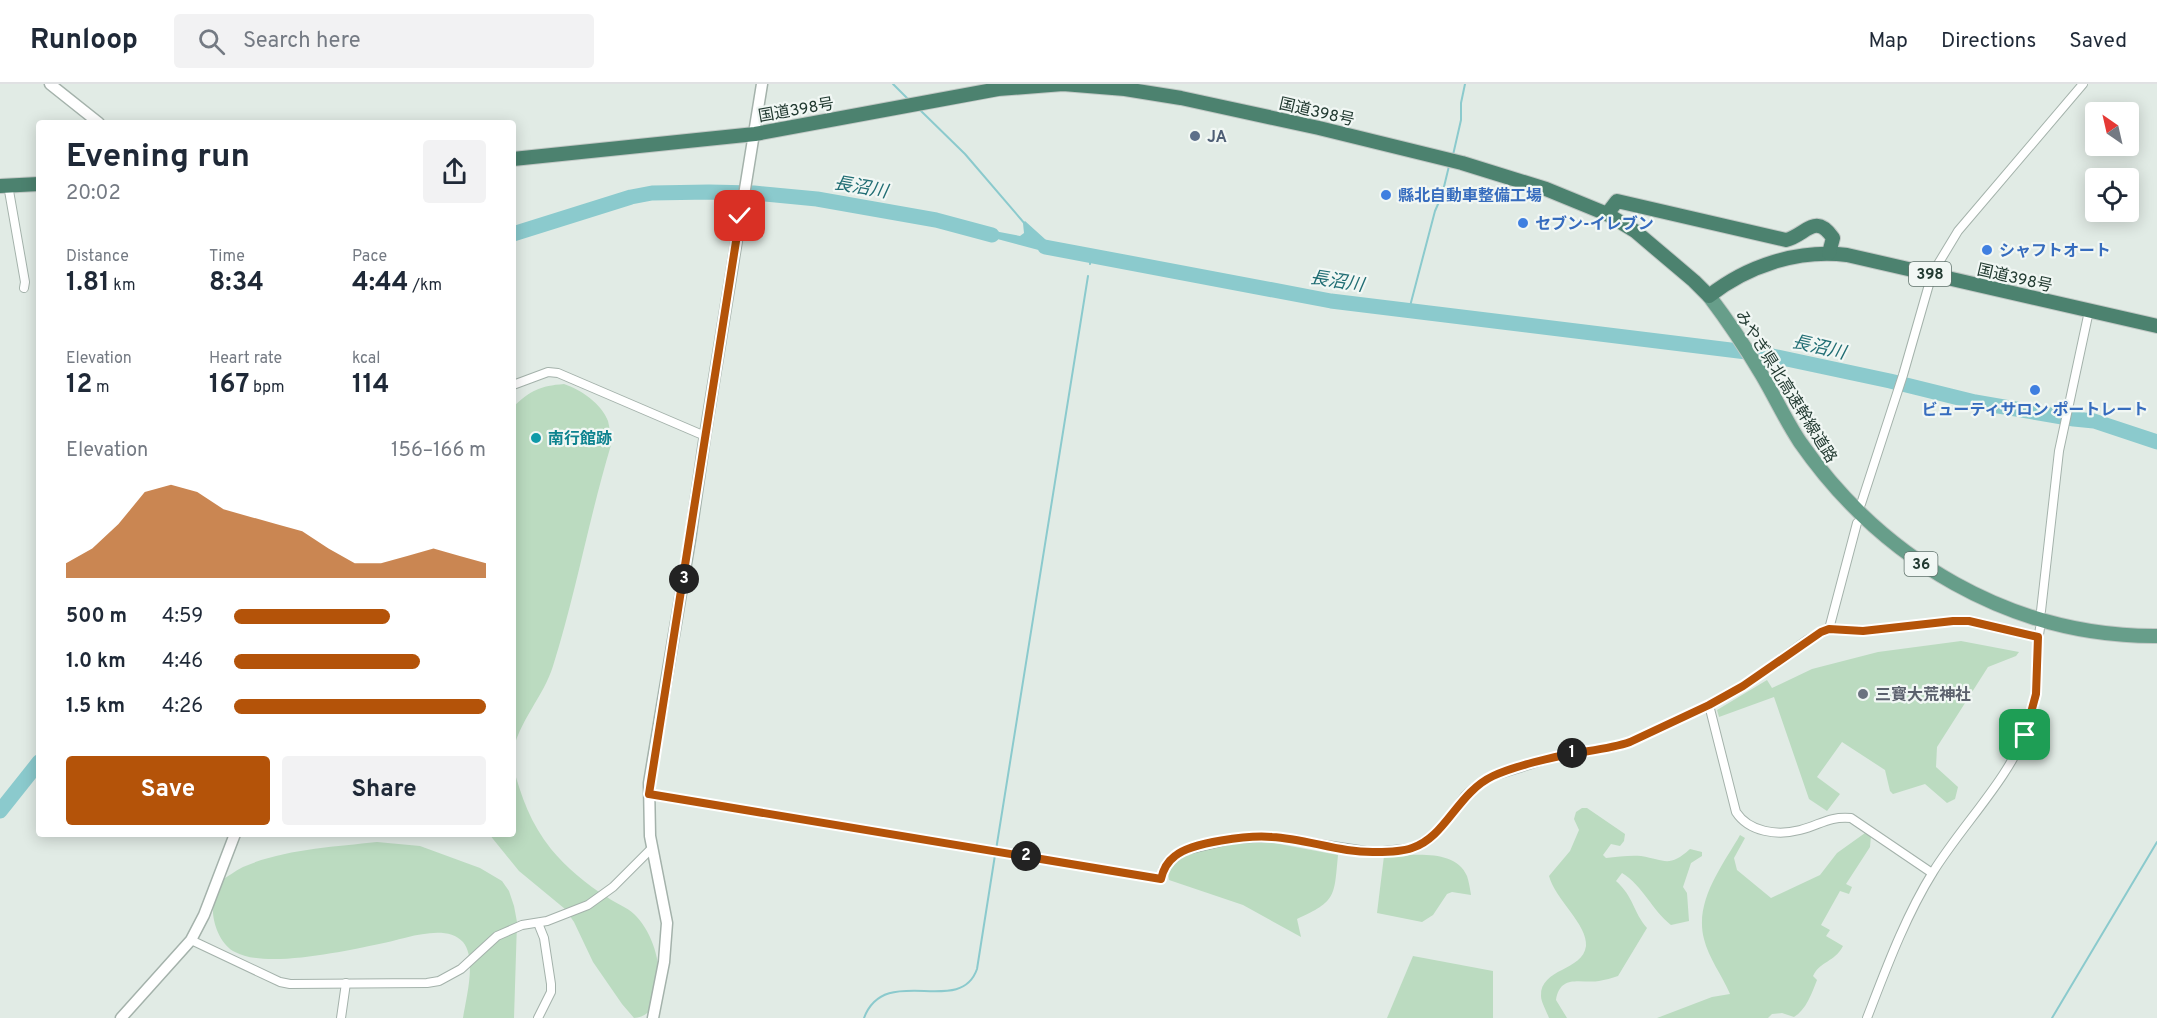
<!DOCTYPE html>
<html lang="en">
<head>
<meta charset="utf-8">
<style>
	:root { --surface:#fff; --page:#f2f2f3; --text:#1f2937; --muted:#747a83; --line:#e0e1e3; --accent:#b45309 }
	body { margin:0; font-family:Overpass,"Noto Sans JP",sans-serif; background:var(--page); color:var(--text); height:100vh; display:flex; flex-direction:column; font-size:22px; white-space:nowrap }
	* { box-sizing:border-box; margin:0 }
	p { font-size:20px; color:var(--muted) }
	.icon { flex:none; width:33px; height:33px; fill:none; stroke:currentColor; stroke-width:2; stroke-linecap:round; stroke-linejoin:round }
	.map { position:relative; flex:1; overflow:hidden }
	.panel { position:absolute; left:36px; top:36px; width:480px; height:717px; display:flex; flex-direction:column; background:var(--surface); border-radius:6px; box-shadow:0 3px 15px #0003 }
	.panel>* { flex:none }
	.needle { width:39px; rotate:326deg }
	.tools { position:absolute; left:2085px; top:18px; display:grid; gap:12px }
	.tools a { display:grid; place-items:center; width:54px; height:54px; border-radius:6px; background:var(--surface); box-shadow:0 3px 15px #0003; font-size:30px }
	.pin { position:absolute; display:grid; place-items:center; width:51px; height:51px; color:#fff; margin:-26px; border-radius:12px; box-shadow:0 3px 9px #0006 }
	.km { position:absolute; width:30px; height:30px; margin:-15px; border-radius:50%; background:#222; color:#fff; font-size:16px; line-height:30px; text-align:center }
	.round { display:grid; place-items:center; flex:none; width:63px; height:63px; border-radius:6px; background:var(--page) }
	.summary { display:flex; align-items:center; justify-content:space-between; height:102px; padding:0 30px }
	h1 { font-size:33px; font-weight:700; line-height:45px }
	.figures { display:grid; grid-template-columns:repeat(3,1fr); gap:9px; height:102px; padding:6px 30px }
	.figures div { display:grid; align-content:center }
	.figures b { font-size:26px; font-weight:700 }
	.figures small { font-size:16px; font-weight:400 }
	.figures p { font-size:16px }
	.chart { height:168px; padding:12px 30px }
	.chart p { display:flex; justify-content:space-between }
	.chart svg { width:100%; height:108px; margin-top:6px; fill:var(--accent); opacity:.7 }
	.button { display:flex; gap:12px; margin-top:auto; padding:12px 30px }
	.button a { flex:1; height:69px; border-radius:6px; background:var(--accent); color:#fff; font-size:24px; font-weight:700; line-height:69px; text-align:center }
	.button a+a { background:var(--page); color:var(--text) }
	ul { padding:0 30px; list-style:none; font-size:20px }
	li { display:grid; grid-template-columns:96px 72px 1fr; align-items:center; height:45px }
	li i { height:15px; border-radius:8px; background:var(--accent) }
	header { display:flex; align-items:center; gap:36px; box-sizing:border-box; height:84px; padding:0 30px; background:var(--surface); border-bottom:2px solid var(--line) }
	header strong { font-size:28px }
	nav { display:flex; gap:33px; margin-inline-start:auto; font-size:21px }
	.search { width:420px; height:54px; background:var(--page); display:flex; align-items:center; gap:15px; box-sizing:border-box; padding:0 21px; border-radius:6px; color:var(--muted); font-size:22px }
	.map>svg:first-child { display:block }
	.green { fill:#bbdbc0 }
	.water { fill:#8bcacd }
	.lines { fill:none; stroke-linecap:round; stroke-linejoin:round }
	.stream { stroke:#8bcacd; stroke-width:2 }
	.river { stroke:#8bcacd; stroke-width:15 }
	.minor-casing { stroke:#a4b2ab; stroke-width:10 }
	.tertiary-casing { stroke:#a4b2ab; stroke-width:13 }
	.primary-casing { stroke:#c1c8c5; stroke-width:16 }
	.trunk-casing { stroke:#c1c8c5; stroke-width:16 }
	.minor { stroke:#fff; stroke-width:8 }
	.tertiary { stroke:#fff; stroke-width:10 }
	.primary { stroke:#679e8a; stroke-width:14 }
	.trunk { stroke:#4c826f; stroke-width:14 }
	.route-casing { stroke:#fff; stroke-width:12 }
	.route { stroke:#b45309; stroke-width:8 }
	.service-dot { fill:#5c6f8a; stroke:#f1f7f4; stroke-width:2 }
	.shop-dot { fill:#3f7fe0; stroke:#f1f7f4; stroke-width:2 }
	.culture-dot { fill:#0f9aa8; stroke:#f1f7f4; stroke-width:2 }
	.worship-dot { fill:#6b7280; stroke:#f1f7f4; stroke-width:2 }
	.labels { text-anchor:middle; stroke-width:4.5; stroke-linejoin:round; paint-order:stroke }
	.shield { fill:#f1f7f4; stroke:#60736c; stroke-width:1.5 }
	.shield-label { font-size:15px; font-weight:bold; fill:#223a31 }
	.street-label { font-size:16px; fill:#223a31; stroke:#f1f7f4 }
	.service-label { font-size:16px; font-weight:bold; fill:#4e5e75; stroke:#f1f7f4; text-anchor:start }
	.shop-label { font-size:16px; font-weight:bold; fill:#366cbe; stroke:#f1f7f4; text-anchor:start }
	.culture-label { font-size:16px; font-weight:bold; fill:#0d838f; stroke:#f1f7f4; text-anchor:start }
	.worship-label { font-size:16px; font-weight:bold; fill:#5b616d; stroke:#f1f7f4; text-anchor:start }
	.water-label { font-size:18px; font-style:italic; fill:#206d73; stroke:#f1f7f4 }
</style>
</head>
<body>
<header>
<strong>Runloop</strong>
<div class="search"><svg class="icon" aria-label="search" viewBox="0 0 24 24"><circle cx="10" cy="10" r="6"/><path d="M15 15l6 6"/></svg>Search here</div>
<nav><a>Map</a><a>Directions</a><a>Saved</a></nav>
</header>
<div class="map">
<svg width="2157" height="934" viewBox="0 0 2157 934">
	<rect width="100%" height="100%" fill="#e1ebe5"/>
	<g class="green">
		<path d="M564,300C581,306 601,319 608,337C610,344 610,353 611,361C589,434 576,509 553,582C544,612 518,638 513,669V323C531,306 540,302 564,300Z"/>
		<path d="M1961,557L2019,568L2016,572L1988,583L1937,663L1936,683L1958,703L1955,715L1947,719L1925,700L1893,710L1890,707L1885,686L1842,658L1817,693L1840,710L1827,727L1809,715L1774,613L1719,633L1717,626L1767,596L1772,604L1812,585L1878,568Z"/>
		<path d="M513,682C521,713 531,740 551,765C566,783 587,801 607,813C615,819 627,823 634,830C655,850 664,888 657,915C654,925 644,934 634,934L622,920L593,878L574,838L565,825L519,787L489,750H513Z"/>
		<path d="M1582,724H1587L1625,750L1624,757L1620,762L1611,760L1603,771L1606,774C1617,773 1630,771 1641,772C1665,776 1669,784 1690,765L1702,768V772L1691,779L1683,803L1687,809L1689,837L1671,841C1652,826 1643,802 1622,789L1616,797C1634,813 1633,828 1647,844L1618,892C1612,894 1605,896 1599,897C1583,900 1560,889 1556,916L1567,934H1549C1547,928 1541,918 1541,912C1540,884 1583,887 1586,862C1588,841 1555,815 1549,792L1570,767L1579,746L1574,735L1576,728Z"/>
		<path d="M1865,749L1871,752L1870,763L1846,800L1852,803L1849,810L1840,807L1821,841L1830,846L1826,852L1843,862C1834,879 1821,876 1813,892L1817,896C1812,909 1806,926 1794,933L1782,929L1772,930L1768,934H1657L1712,913L1730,910C1723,893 1708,873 1704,855C1694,817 1723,781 1740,751L1745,754L1734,774L1737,786L1771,814L1820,791L1837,769Z"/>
		<path d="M377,758L420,762L480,784L502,797L509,807L514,822L517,838L514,934H463C466,914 477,875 463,858C445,838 402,856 379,860C345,867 265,885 235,868C222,862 214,843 213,829C213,819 217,808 219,798C227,793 235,787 243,783C284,765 333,763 377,758Z"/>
		<path d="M1256,758L1274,759L1338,771C1334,812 1337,817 1297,835L1301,853L1243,821L1169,796L1168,790C1183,760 1226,761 1256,758Z"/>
		<path d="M1384,772C1409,772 1455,763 1467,792C1469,798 1470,805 1471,811L1452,808L1447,810L1433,831L1422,838L1377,829Z"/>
		<path d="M1413,872L1493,887V934H1387Z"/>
	</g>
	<path class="water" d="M1025,137L1046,156L1064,162L1061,172L971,148L973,143L1020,152L1024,149L1023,139Z"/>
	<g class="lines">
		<g class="stream">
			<path d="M893,0L908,15"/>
			<path d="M919,25L965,70L1025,140"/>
			<path d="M1453,71L1461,36V19L1465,0"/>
			<path d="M1090,180L1091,172"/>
			<path d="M1409,226L1435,127L1442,111L1449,82"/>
			<path d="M996,766L1088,192"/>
			<path d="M864,934C885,878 960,934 977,885L995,771"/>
			<path d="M2052,934L2157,758"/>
		</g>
		<g class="river">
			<path d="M513,150L631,113L652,109L709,108L754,109L817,115L936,136L992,151"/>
			<path d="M1045,163L1331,217L1763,270L1890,297L1975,318L2074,335L2094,337L2157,358"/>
			<path d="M0,727L39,678"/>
		</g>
		<g class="minor-casing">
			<g id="minor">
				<path d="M8,101L25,198L24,204"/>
				<path d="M513,301L548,288L558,289L705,352"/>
				<path d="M1861,420L1903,291L1932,190L1958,147L2083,0"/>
				<path d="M2041,527L2059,367L2089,227"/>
				<path d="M1829,545L1857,439"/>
				<path d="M1709,621L1736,728C1749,748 1777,752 1800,746C1820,741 1829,732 1851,734L1932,789"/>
				<path d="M649,710L1161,795L1163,786L1169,778L1183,767L1234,755L1274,753L1373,768L1413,764L1430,754L1442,743L1465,712L1476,702L1494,692L1551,674L1619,662L1630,658L1709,621L1743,602L1807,556L1821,548L1829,545L1863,547L1953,537H1969L2038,553"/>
				<path d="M191,856L280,898L290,900L427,899L439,897L461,885L497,852L522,841L547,837L588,821L613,803L652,764"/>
				<path d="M341,934L346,899"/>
				<path d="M538,934L551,908V900L544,854L538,839"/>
				<path d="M1867,934C1886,885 1905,833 1933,788C1962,741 2009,695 2028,643C2040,608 2034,578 2040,544"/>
			</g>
		</g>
		<g class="tertiary-casing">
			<g id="tertiary">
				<path d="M50,0L99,39"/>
				<path d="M121,934L191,856L204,831L235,750"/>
				<path d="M653,934L664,878L667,839L650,752L649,699L690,456L705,352L762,0"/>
			</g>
		</g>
		<g class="primary-casing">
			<path id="primary" d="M1709,212C1728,237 1746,264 1762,291C1775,313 1786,337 1800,358C1882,476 2012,553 2157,552"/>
		</g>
		<g class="trunk-casing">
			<g id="trunk">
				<path d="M513,75L755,50L998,5L1063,0L1125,5L1181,14L1319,44L1462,79L1546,105L1607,130L1635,147L1694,197L1709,212C1747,182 1798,165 1847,171L2157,242"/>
				<path d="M0,102L39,100"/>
				<path d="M1607,130L1617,117L1786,156C1806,151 1815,128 1833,154L1829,169"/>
			</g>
		</g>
		<use href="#minor" class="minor"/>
		<use href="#tertiary" class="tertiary"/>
		<use href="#primary" class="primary"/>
		<use href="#trunk" class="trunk"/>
	</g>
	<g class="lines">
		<g class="route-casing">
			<path id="route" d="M740,132L649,710L1161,795C1163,786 1167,778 1175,772C1192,758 1249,751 1272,753C1307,755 1341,769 1376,768C1388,768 1401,768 1412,764C1446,753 1457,709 1493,692C1515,682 1552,673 1576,669C1594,666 1613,664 1630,658L1709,621L1743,602L1821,548L1829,545L1863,547L1953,537H1969L2038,553L2036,610L2025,651"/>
		</g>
		<use href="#route" class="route"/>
	</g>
	<circle class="service-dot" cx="1195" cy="52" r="6"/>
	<g class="shop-dot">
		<circle cx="1386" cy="111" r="6"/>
		<circle cx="1523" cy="139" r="6"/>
		<circle cx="1987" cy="166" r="6"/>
		<circle cx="2035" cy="306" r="6"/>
	</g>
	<circle class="culture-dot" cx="536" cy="354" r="6"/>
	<circle class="worship-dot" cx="1863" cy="610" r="6"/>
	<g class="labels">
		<g class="shield">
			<rect x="1909" y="178" width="42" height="24" rx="4.5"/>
			<rect x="1904.5" y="468" width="33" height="24" rx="4.5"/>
		</g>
		<g class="shield-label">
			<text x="1930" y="195">398</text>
			<text x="1921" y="485">36</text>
		</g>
		<g class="street-label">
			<text transform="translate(796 25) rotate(-10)" y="6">国道398号</text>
			<text transform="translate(1317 27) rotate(13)" y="6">国道398号</text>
			<text transform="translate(2015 193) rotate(13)" y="6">国道398号</text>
			<text transform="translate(1787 302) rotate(58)" y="6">みやぎ県北高速幹線道路</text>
		</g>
		<g class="service-label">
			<text x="1207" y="58">JA</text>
		</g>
		<g class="shop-label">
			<text x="1398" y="117">縣北自動車整備工場</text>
			<text x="1535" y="145">セブン-イレブン</text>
			<text x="1999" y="172">シャフトオート</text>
			<text x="2035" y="331" text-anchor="middle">ビューティサロン ポートレート</text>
		</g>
		<g class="culture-label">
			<text x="548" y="360">南行館跡</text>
		</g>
		<g class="worship-label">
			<text x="1875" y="616">三寳大荒神社</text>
		</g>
		<g class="water-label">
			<text transform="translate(861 103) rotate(10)" y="6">長沼川</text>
			<text transform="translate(1337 197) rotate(9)" y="6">長沼川</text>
			<text transform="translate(1819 263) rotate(13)" y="6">長沼川</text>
		</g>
	</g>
</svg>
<div class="tools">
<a><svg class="needle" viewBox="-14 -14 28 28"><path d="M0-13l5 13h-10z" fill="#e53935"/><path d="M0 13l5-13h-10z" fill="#747a83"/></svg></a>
<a><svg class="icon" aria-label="locate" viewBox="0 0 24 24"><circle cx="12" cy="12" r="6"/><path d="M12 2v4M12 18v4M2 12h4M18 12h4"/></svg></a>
</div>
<div class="pin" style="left:2025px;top:651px;background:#1e9e55"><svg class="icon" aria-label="arrive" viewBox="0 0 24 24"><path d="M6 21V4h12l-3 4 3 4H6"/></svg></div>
<div class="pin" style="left:740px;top:132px;background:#d93025"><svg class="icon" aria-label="check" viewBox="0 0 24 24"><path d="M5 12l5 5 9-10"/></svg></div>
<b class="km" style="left:1572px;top:669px">1</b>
<b class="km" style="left:1026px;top:772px">2</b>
<b class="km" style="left:684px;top:495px">3</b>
<section class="panel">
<div class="summary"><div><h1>Evening run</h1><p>20:02</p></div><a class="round"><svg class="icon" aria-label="share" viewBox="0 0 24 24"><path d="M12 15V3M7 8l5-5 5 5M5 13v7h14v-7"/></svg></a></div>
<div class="figures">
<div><p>Distance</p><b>1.81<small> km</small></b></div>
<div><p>Time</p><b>8:34</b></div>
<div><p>Pace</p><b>4:44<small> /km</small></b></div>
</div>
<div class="figures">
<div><p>Elevation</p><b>12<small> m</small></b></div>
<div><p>Heart rate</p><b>167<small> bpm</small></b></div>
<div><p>kcal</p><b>114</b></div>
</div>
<div class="chart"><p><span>Elevation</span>156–166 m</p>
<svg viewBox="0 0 160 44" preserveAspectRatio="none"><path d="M0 44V38L10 32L20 22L30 9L40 6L50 9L60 16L70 19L80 22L90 25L100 32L110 38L120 38L130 35L140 32L150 35L160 38V44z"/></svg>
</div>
<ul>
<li><b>500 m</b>4:59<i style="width:62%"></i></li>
<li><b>1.0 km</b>4:46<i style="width:74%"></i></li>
<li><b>1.5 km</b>4:26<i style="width:100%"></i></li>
</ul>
<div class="button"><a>Save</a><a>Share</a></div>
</section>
</div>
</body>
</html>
